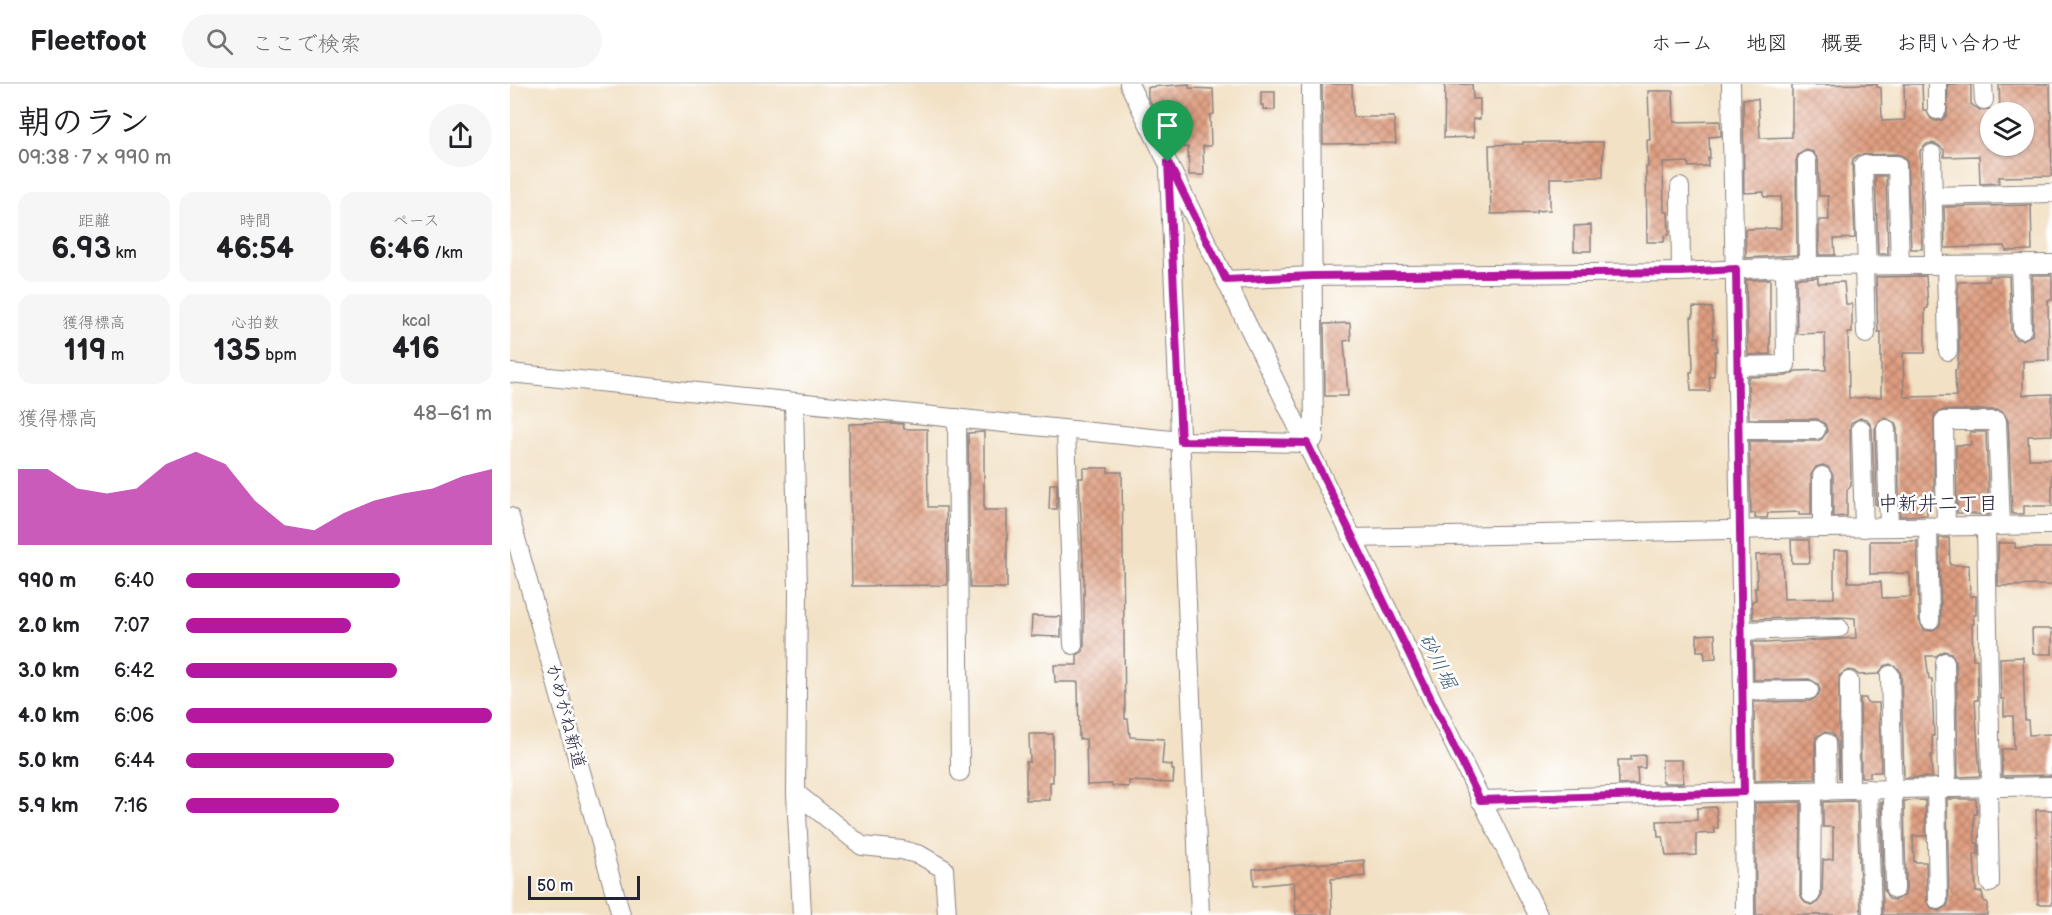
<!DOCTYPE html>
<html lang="ja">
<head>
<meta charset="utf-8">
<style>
	:root { --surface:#fff; --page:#f6f6f6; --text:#202124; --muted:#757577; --line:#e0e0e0; --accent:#b5179e }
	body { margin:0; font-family:"Balsamiq Sans","Klee One",sans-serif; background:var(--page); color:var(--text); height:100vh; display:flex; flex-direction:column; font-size:22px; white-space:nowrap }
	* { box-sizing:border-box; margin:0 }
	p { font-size:20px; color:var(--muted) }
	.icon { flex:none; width:33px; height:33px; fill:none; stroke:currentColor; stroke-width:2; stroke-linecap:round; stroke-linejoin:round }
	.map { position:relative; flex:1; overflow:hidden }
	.side { display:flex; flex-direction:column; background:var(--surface); width:510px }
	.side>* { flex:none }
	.fabs { position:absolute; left:1470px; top:18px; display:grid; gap:12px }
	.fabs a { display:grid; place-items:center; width:54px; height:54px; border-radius:50%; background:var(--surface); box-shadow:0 2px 4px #0004; font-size:30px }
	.scale { position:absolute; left:18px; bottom:15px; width:112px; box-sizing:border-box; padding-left:6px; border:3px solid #22223b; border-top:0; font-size:16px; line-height:21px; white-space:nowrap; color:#22223b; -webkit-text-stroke:4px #fff; paint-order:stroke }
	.pin { position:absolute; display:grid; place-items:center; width:51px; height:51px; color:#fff; margin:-62px -26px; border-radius:50% 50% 50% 0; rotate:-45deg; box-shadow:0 0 6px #0007 }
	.pin .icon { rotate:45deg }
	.round { display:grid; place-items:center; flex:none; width:63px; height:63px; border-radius:32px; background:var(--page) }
	.summary { display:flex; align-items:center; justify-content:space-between; height:102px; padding:0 18px }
	h1 { font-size:33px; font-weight:600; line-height:45px }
	.figures { display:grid; grid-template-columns:repeat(3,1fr); gap:9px; height:102px; padding:6px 18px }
	.figures div { display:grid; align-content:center; border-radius:15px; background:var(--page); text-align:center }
	.figures b { font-size:30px; font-weight:600 }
	.figures small { font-size:16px; font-weight:400 }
	.figures p { font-size:16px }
	.chart { height:168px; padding:12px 18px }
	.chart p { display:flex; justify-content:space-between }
	.chart svg { width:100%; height:108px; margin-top:6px; fill:var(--accent); opacity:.7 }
	ul { padding:0 18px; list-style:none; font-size:20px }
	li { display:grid; grid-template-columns:96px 72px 1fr; align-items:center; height:45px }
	li i { height:15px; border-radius:8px; background:var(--accent) }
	header { display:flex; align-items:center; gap:36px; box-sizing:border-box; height:84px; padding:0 30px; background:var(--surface); border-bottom:2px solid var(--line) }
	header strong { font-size:28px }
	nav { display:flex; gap:33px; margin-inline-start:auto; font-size:21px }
	.search { width:420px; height:54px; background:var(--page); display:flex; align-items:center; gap:15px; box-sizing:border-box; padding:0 21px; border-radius:33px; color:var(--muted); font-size:22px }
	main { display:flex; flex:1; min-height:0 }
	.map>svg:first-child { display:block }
	.building { fill:url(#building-cross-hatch) }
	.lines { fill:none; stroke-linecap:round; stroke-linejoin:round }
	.minor-casing { stroke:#8a8280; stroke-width:20 }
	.minor { stroke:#fff; stroke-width:18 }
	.route-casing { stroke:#fff; stroke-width:12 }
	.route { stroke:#b5179e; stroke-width:8 }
	.labels { text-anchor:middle; stroke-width:5; stroke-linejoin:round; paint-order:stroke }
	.street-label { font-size:18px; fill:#22223b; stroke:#fff }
	.neighbourhood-label { font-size:20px; fill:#22223b; stroke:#fff }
	.water-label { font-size:20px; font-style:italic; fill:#365c77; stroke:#fff }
</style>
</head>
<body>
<header>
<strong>Fleetfoot</strong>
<div class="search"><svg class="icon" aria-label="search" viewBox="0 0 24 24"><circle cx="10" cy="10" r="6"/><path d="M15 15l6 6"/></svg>ここで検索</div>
<nav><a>ホーム</a><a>地図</a><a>概要</a><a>お問い合わせ</a></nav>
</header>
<main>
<section class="side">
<div class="summary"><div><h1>朝のラン</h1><p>09:38 · 7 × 990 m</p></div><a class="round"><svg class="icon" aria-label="share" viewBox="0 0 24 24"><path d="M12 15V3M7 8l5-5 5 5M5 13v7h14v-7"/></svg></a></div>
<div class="figures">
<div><p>距離</p><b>6.93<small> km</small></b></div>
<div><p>時間</p><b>46:54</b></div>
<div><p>ペース</p><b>6:46<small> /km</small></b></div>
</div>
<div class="figures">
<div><p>獲得標高</p><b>119<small> m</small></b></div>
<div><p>心拍数</p><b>135<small> bpm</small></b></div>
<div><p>kcal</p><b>416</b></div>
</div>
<div class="chart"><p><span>獲得標高</span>48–61 m</p>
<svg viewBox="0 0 160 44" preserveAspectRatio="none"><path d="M0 44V13L10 13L20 21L30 23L40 21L50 11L60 6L70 11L80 26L90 36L100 38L110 31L120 26L130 23L140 21L150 16L160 13V44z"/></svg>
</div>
<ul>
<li><b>990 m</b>6:40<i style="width:70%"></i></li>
<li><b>2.0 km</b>7:07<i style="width:54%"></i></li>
<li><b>3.0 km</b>6:42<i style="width:69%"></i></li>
<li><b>4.0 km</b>6:06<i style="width:100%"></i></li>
<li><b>5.0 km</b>6:44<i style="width:68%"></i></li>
<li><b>5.9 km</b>7:16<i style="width:50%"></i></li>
</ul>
</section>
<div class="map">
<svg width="1542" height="831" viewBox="0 0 1542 831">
	<defs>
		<pattern id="building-cross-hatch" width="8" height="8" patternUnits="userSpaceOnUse" patternTransform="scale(1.5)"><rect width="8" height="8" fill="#df9e80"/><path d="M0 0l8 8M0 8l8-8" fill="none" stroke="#b4806a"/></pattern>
	</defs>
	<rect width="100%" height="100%" fill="#fff"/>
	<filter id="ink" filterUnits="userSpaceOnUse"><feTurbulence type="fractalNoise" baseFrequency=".0167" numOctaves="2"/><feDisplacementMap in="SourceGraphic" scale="12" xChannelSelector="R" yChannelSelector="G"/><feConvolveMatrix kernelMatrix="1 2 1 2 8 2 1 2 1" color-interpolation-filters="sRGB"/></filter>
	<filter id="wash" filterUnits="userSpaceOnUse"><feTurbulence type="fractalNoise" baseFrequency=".008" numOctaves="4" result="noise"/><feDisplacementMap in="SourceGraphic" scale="24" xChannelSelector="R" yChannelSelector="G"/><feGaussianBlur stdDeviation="1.35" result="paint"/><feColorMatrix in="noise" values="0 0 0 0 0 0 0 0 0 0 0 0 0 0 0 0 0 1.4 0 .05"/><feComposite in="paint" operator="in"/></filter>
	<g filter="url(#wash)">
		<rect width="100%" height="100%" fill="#f2e1c5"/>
		<g id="blocks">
			<g class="building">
				<path d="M679,0V4L703,5L704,30L700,31L701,62H693L694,91H679L678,63L663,64L662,52H670V21L643,23L638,13V4L640,3Z"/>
				<path d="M812,0H842L843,33H884L886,59L813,60Z"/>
				<path d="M935,0H962L963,15H970V35H963L964,53L934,54Z"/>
				<path d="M1367,0V3L1371,4L1372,37L1395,36L1394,0H1412L1413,26H1416L1421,35L1426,37L1432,36L1437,31L1438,0H1461V20L1470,26L1480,25V62H1514V28H1490L1489,0H1540L1542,92L1489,93V99L1470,100L1469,72L1434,73V66L1428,61L1422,59L1417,60L1410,67L1412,165H1401L1397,76L1393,72L1387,70L1348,71L1343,75L1342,81L1345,154L1324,155L1325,171H1309V136H1319L1318,112H1309L1308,76L1303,68L1296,66L1288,71L1286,77L1287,171L1236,174L1235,145L1271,144V113H1254V108L1234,109L1233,15H1248L1250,54L1282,53V1Z"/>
				<path d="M1138,7H1163L1164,38L1210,37L1211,52L1199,53L1200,74H1198V82L1179,83L1178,78L1153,79L1154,128H1158L1159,151L1154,152V158H1137L1136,83H1138L1137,56H1140Z"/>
				<path d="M751,8H765V26L753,25V21H751Z"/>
				<path d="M1013,58H1093V93L1040,94V126L1026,127V129L981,130L979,61L1013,60Z"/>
				<path d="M1365,92H1376L1378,170H1368Z"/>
				<path d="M1521,121L1522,166L1496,167L1495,162L1435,164L1434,123Z"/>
				<path d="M1081,141V167H1064V142Z"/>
				<path d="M1522,191H1542V216H1538L1539,276L1513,277V311L1542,310V351L1518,352L1519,375H1542V422H1514V430H1502L1498,337L1493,328L1487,326H1434L1424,330V421H1416L1417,431L1390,432L1387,345L1385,339L1376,334L1370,336L1365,345L1367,421L1365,420L1362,344L1357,335L1350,334L1341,339L1340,345L1341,402L1337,406V432L1323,433V391L1318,383L1313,381L1306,383L1301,391V431H1289V428L1258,429L1257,434H1245V429L1241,430L1239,357H1307L1312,355L1317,347L1315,340L1307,335H1239L1238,293L1276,292L1286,287L1316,286L1315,249L1287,250L1286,194L1308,193V199L1334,198L1336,220H1342V249H1338L1339,314L1371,313V248H1368L1366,193L1416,192L1418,224L1415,225V269H1393L1394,313L1446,312L1445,286H1447L1449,267L1448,198L1479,197V192H1499L1501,246L1506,255L1513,256L1522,251L1523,245Z"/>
				<path d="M1260,195V270L1238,271L1236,196Z"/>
				<path d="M1183,223L1202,224L1203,255L1206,254L1207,267H1205L1204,292H1199L1200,307H1181L1180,288H1182L1183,284L1181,233H1183Z"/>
				<path d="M840,239L841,256L834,257L838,312H815L814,240Z"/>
				<path d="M383,339L393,340L394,345H417L418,423H436L437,501L342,502L339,340Z"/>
				<path d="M474,348V426H497V504H460L458,349Z"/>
				<path d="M1460,348H1476L1479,431L1447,429L1446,361H1461Z"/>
				<path d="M573,384H598V388H612L615,635H618L620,653L654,655L652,680L662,681V686H664L663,699L619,697V703L602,702V700L577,701L576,655H569L568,598H545L544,581H567V571L573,567L574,561V496L569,394H573Z"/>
				<path d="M540,400H547V425H539Z"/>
				<path d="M1429,454H1439L1440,481H1459L1460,512H1466V531H1463L1464,540H1462L1463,575H1467L1468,616H1465L1470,692L1448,693L1446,578L1441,569L1434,567L1426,572H1416L1419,595H1422L1424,652H1422L1423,671H1421L1422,693L1394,694L1391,591L1389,585L1380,580L1374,582L1369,590L1349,591L1344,587L1338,586L1329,592V695L1327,658L1322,649L1315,648L1306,653L1305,659L1306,695L1245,697L1244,618L1300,617L1308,612L1310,606L1308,600L1299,595L1244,596L1243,558H1255V559L1346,554L1345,534L1329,533L1243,535L1242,517L1246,516L1245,504H1247L1246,471L1272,470L1274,515L1324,514V466H1338V498H1371L1372,514L1401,513L1400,489L1360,490V457H1407L1409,536L1414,546L1421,547L1430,542L1431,536Z"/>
				<path d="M1281,456H1299L1300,479H1282Z"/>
				<path d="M1488,459H1505V464H1542V501L1488,502Z"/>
				<path d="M522,532L551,533V553L521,552Z"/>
				<path d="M1522,545H1542V570H1523Z"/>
				<path d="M1205,550L1206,574L1195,575L1194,567H1187V551Z"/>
				<path d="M1513,573L1515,636H1518L1519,651L1542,650V691L1492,692V665H1504L1503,632H1494V615H1491L1490,574Z"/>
				<path d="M1350,614H1356L1357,619H1369L1371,688H1360V693H1351Z"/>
				<path d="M519,650H543V698H540V716H516V678H520Z"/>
				<path d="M1135,671V684H1127L1128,700L1109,701L1108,676H1121V672Z"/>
				<path d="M1152,676H1172L1173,699H1154V697H1152Z"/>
				<path d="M1437,715H1466L1467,730H1464L1465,759H1468V770H1464L1466,808H1472L1474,818H1477V831H1373L1370,718H1372L1374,806L1379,815L1386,816L1395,811L1396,805L1394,717L1415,716L1416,752H1403L1404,778H1416L1417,817L1422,825L1429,827L1437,822L1439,816Z"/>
				<path d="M1344,717L1347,718L1351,831H1246L1245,719L1291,718L1290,810L1295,819L1301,821L1307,819L1312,811L1313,776L1323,775V743H1313V718Z"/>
				<path d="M1206,723L1208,744H1204L1205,749L1186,750V771L1156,772L1153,753H1148L1147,737L1187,736V724Z"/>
				<path d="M1526,726H1542V820H1528Z"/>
				<path d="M854,776L855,792L821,795L822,831H786L784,798L744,802L743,785Z"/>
			</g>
		</g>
	</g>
	<g filter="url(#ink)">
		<use href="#blocks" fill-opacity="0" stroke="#8a8280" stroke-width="1.5"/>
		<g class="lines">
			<g class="minor-casing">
				<g id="minor">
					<path d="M619,0L1028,831"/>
					<path d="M1221,0L1233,607L1235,831"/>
					<path d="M1427,0V26"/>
					<path d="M1473,0L1474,16"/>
					<path d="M1422,70L1424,181"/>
					<path d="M1297,77L1298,182"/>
					<path d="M659,86L690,831"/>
					<path d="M1170,103L1171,188"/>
					<path d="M1422,112L1542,109"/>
					<path d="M1510,180L1512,245"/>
					<path d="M1436,181L1438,267"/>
					<path d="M1354,182L1356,250"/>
					<path d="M1357,182L1353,81H1387L1390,181"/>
					<path d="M716,196L803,192L1171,188L1298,182L1542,180"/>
					<path d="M1227,282L1276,281L1275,183"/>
					<path d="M0,289L671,357L797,359L804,354L801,0"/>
					<path d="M284,318L288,507L286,709L292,831"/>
					<path d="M447,334L450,688"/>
					<path d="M1351,345L1354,444"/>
					<path d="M1376,345L1379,443"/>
					<path d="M556,346L563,561"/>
					<path d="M1228,346H1306"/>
					<path d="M1312,392V444"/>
					<path d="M0,433L111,831"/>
					<path d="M1418,443L1420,536"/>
					<path d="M1436,443L1434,337H1487L1491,442"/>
					<path d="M1476,443L1481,703"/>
					<path d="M843,454L1312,444L1542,441"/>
					<path d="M1231,547L1329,544"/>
					<path d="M1435,578L1437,704"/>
					<path d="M1380,591L1385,805"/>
					<path d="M1339,597L1340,706"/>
					<path d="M1233,607L1299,606"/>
					<path d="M1316,659L1317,707"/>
					<path d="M1478,703L1480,799"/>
					<path d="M1426,704L1428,816"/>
					<path d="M1358,705L1362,831"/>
					<path d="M286,709L352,762L392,766L410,771L434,785L437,831"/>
					<path d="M970,716L1234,708L1542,702"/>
					<path d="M1301,810L1302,707"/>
				</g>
			</g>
			<use href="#minor" class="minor"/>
		</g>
	</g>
	<g class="lines" filter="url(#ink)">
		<g class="route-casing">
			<path id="route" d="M658,78L716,196L803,192L1171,188L1226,185L1234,708L970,716L797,359L671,357Z"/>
		</g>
		<use href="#route" class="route"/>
	</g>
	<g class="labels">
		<g class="street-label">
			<text transform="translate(56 632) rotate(75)" y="6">かめがね新道</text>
		</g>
		<g class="neighbourhood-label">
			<text x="1428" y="426">中新井二丁目</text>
		</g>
		<g class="water-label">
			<text transform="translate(928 577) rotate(63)" y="7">砂川堀</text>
		</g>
	</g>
</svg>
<div class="fabs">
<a><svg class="icon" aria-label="layers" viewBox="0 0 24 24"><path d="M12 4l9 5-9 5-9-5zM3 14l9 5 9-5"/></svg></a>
</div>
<div class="scale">50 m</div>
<div class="pin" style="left:658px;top:78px;background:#1e9e55"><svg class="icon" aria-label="arrive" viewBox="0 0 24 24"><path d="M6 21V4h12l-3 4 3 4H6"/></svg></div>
</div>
</main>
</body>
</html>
